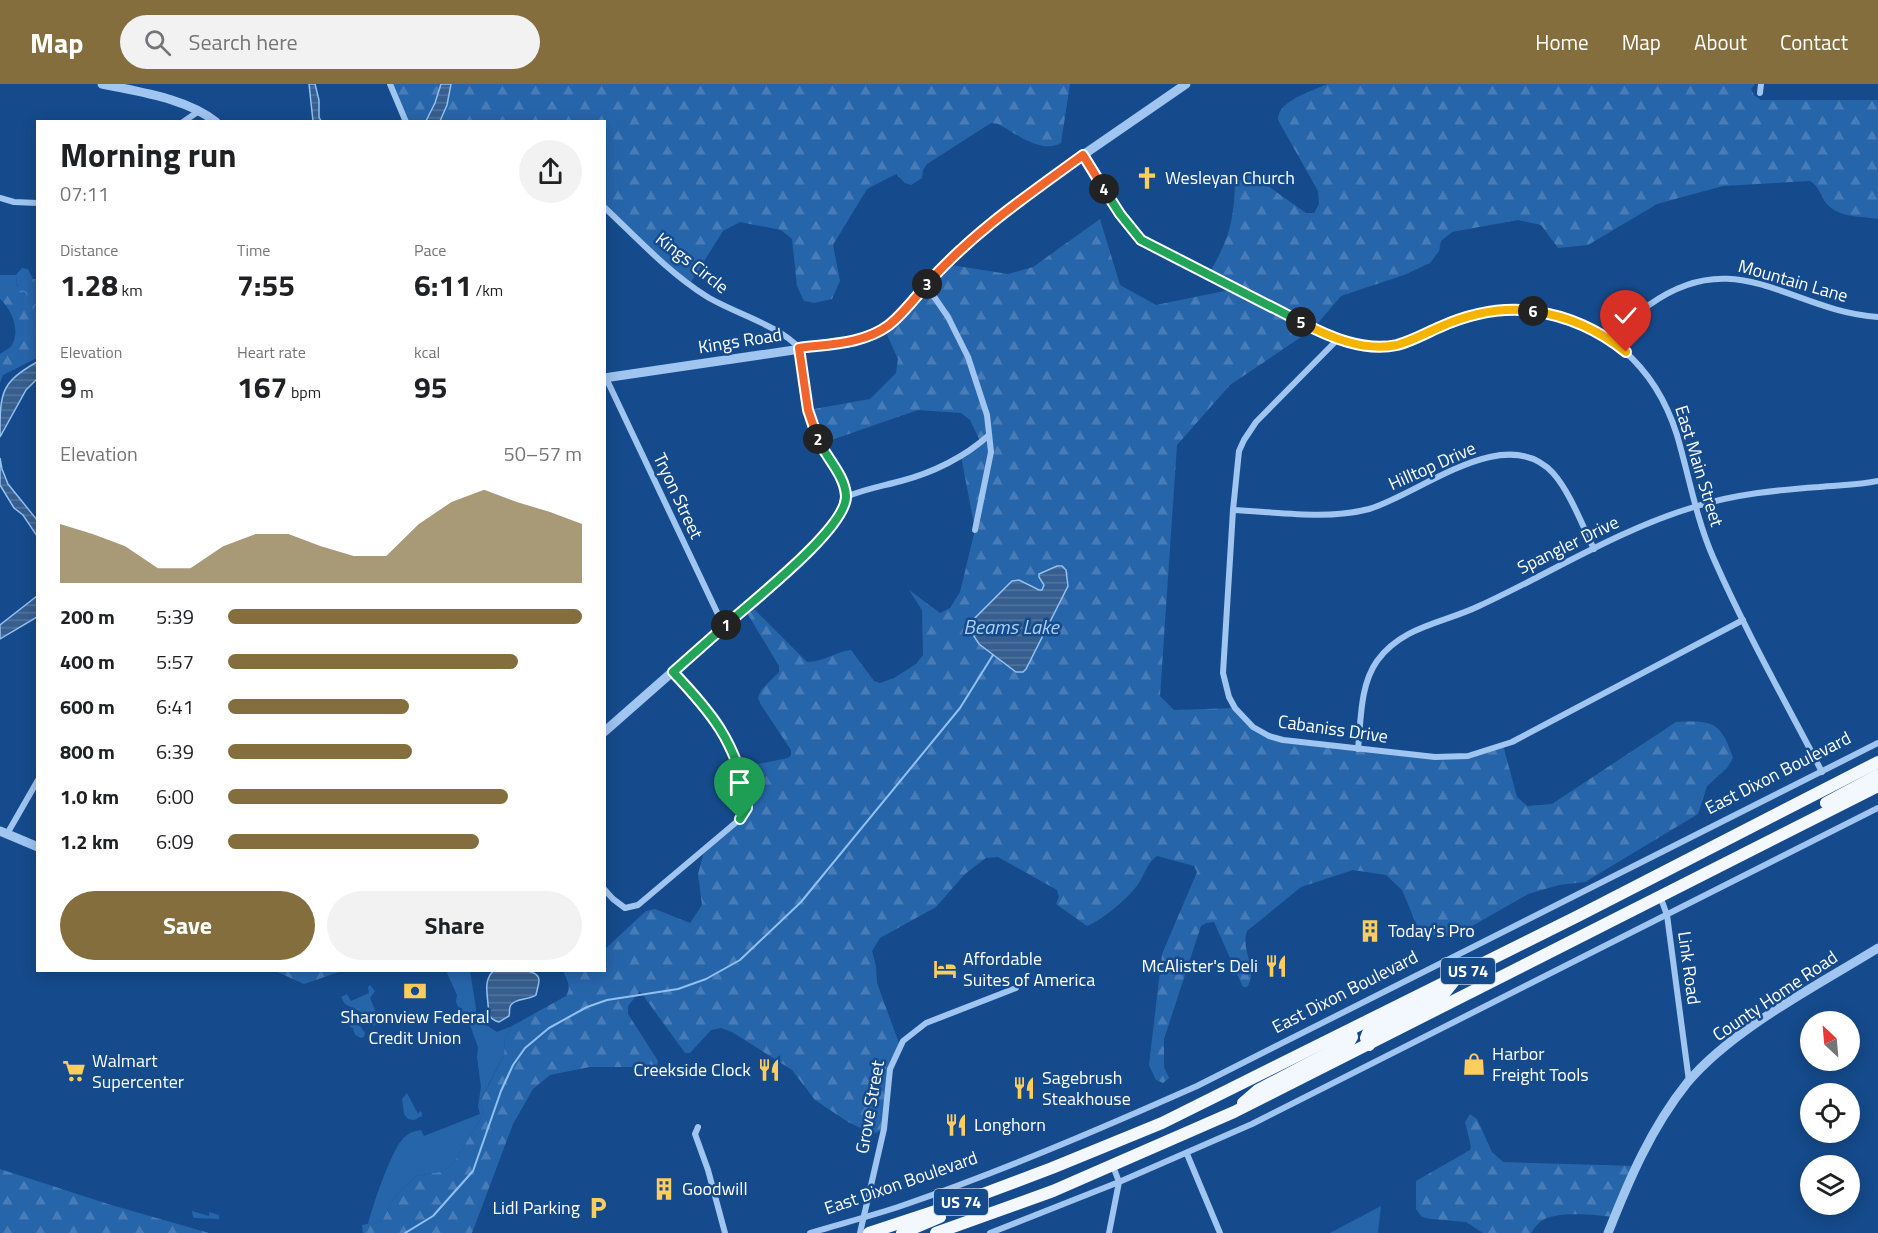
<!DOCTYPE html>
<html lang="en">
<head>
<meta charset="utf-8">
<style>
	:root { --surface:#fff; --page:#f2f2f2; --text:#202124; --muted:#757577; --accent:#846e3e }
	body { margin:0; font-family:"Titillium Web",sans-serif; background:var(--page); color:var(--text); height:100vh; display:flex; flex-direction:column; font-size:22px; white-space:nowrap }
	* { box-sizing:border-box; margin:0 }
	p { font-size:20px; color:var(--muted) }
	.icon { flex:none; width:33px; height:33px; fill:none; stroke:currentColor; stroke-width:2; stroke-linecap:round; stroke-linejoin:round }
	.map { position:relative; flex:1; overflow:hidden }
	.sheet { position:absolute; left:36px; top:36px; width:570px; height:852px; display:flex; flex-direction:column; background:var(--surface); border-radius:0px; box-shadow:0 3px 15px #0003 }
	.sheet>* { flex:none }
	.needle { width:39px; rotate:334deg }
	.tools { position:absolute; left:1800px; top:927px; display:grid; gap:12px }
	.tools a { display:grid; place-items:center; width:60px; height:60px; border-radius:50%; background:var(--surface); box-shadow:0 3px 15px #0003; font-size:30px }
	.pin { position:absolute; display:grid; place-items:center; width:51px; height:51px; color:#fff; margin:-62px -26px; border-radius:50% 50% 50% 0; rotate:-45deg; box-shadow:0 0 6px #0007 }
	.pin .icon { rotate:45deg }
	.km { position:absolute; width:30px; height:30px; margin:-15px; border-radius:50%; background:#222; color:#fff; font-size:16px; line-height:30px; text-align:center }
	.round { display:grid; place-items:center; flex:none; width:63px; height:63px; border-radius:32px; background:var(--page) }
	.headline { display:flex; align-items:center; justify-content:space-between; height:102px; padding:0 24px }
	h1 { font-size:33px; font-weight:700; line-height:45px }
	.figures { display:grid; grid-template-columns:repeat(3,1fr); gap:9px; height:102px; padding:6px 24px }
	.figures div { display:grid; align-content:center }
	.figures b { font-size:30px; font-weight:700 }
	.figures small { font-size:16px; font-weight:400 }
	.figures p { font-size:16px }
	.chart { height:168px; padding:12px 24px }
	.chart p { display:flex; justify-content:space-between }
	.chart svg { width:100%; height:108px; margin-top:6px; fill:var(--accent); opacity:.7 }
	.cta { display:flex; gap:12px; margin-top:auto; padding:12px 24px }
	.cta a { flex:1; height:69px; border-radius:36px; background:var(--accent); color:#fff; font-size:24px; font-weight:700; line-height:69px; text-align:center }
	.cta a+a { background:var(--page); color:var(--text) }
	ul { padding:0 24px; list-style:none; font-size:20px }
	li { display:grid; grid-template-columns:96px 72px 1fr; align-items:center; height:45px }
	li i { height:15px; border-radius:8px; background:var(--accent) }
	header { display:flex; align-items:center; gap:36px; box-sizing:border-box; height:84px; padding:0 30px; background:var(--accent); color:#fff }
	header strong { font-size:28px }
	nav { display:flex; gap:33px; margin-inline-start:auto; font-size:21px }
	.search { width:420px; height:54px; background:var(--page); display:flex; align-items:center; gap:15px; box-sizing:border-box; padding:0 21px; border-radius:33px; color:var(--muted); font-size:22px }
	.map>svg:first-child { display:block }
	.grass { fill:#2765ab }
	.forest { fill:url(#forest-firs) }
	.park { fill:url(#park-crowns) }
	.water { fill:url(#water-rules); stroke:#91c0f2; stroke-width:1.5 }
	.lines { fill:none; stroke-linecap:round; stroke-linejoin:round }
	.stream { stroke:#91c0f2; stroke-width:2 }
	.minor { stroke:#9fc5f0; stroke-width:6 }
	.tertiary { stroke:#9fc5f0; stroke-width:9 }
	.trunk { stroke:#f3f8ff; stroke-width:12 }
	.split-1-casing { stroke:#fff; stroke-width:12 }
	.split-2-casing { stroke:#fff; stroke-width:12 }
	.split-3-casing { stroke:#fff; stroke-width:12 }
	.split-4-casing { stroke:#fff; stroke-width:12 }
	.split-5-casing { stroke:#fff; stroke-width:12 }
	.split-6-casing { stroke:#fff; stroke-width:12 }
	.split-7-casing { stroke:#fff; stroke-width:12 }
	.split-1 { stroke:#22a559; stroke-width:8 }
	.split-2 { stroke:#22a559; stroke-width:8 }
	.split-3 { stroke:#f0652b; stroke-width:8 }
	.split-4 { stroke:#f0652b; stroke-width:8 }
	.split-5 { stroke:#22a559; stroke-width:8 }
	.split-6 { stroke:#f5b400; stroke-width:8 }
	.split-7 { stroke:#f5b400; stroke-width:8 }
	.labels { text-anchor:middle; stroke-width:5; stroke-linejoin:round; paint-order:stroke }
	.shield { fill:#154b8c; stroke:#b9c9dc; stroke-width:1.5 }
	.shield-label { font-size:16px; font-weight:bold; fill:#fff }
	.poi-label { font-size:18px; fill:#fff; stroke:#154b8c; text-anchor:start }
	.street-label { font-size:18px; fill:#fff; stroke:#154b8c }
	.water-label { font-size:20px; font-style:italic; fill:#aacff7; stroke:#154b8c }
</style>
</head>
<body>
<header>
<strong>Map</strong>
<div class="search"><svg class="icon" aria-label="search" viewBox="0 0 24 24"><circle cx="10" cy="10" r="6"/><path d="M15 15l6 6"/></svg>Search here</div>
<nav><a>Home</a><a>Map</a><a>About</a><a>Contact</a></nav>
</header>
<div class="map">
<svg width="1878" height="1149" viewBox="0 0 1878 1149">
	<defs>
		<pattern id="forest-firs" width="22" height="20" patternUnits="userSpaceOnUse" patternTransform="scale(1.5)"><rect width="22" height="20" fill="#2765ab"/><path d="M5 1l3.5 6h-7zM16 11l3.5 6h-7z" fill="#477cb8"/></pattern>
		<pattern id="park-crowns" width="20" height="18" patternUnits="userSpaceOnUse" patternTransform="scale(1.5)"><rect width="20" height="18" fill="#2765ab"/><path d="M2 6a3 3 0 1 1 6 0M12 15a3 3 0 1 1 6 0" fill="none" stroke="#477cb8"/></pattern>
		<pattern id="water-rules" width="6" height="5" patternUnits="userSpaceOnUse" patternTransform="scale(1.5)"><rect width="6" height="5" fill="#365e8e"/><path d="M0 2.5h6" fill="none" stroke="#54769f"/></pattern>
	</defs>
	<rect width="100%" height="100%" fill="#154b8c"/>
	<g class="grass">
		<path d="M446,887H470L477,931L480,937L497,948L512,942L505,955L504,971L481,1015L483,1031L452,1082L439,1088L416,1092L395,1112L382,1137L368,1140C373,1121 389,1073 401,1057C406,1050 413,1047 421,1046L424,1052L480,1030L478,1022L481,1003L477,973L478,963L470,941L466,939L456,918L457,911Z"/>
		<path d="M370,901L375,907L370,914L379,936L374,942L361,928L345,920L341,913L347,910L351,917L369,909L368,903Z"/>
		<path d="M351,936L360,942L365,949L364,953L361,954L355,951L353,944L350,943L349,937Z"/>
		<path d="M407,1009L418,1030L420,1027L422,1029V1032L414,1036L408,1035L404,1030L402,1015Z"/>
		<path d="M1381,1122L1378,1149H1330Z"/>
		<path d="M192,1127L209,1132V1128L219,1131V1135L195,1134L193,1133Z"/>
	</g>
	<g class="forest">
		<path d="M390,0H1070L1061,59C1040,70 1017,50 998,40L991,39L927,80L923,86L922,94L911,101L905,99L896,90L867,105L833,161L840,197L832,215L814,219L804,217L797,202L792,155L781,146L740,138L723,147L689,201L605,125L604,38L407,37Z"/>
		<path d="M1327,0H1755L1751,5L1754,11L1761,16H1878V135C1861,132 1839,134 1827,120C1820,112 1820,103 1810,97L1723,102L1657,120L1588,161L1558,164L1541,141L1518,136L1452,148L1441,157L1439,167L1430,179L1404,191L1341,212L1313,245L1230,301L1177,361L1160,612L1174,626L1235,624L1243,635L1269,652L1449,674L1503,661L1517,713L1527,722L1552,720L1676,638C1713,636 1721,638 1733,674L1727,684L1707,702L1698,730L1585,798L1559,801L1528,810L1460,849L1446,852L1427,850L1418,844L1402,806L1386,791L1353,786L1301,803L1247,847C1240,865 1259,887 1247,903H1243L1214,838L1206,839L1201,842L1164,955V983L1169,994L1163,999L1156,996L1149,981L1162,870L1197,788L1194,782L1157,772C1146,779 1144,794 1136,803C1126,816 1102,836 1087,842L1056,820L1059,813L1057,806L998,773L986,774L965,790L936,823L880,854L872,867L876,883L877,899L900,962L893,977L884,1045L873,1050L848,1038L815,1016L792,986L732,948L721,944L711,946L690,969H685L640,907L628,922V930L658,977L657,983H590L550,991L533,1005L513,1040L472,1149H363L362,1141L382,1137L395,1112L416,1092L439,1088L452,1082L483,1031L481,1016L504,971L505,955L512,942L566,912C572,902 567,896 563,887L604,886L605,865L646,827L655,825L690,839L702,821L698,790L705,764L747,724L738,684L788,674L791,671V666L761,621L758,614L761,606L779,588V582L744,524L749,520L807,578C823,578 835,568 851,566L874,597L880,599L894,594L916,580L923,571L922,526L909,506L940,529L950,524L960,508L975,446L961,372L981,359L970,336L961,329L918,326L820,360L808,326L870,315L896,289L898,275L884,244L945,180L1008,190L1033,183L1100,135L1120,201L1156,221L1234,205L1208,191C1228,158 1234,138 1235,100L1247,92H1254L1306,129H1314L1319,120L1318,107L1278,36C1278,16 1311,8 1327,0Z"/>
		<path d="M0,191H16L17,202L37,232V274L3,291L0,299V270C3,268 10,264 12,261C21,246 11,225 0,215Z"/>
		<path d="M275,887H342L304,900Z"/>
		<path d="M1470,1030L1477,1035L1492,1068L1503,1078L1636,1082L1614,1133C1597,1131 1553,1126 1540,1138C1536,1141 1533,1146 1531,1149H1483L1466,1138L1431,1135L1422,1133L1416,1125V1097L1470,1066L1471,1063L1465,1038Z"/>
		<path d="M0,1085L108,1120L209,1149H0Z"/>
	</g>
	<path class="park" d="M22,184L28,185L33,195H37V232C24,221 17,208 16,191Z"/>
	<g class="water">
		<path d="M309,0H315L319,16V33L321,37H313Z"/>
		<path d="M441,0H451L447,21L440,37H426L435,19Z"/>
		<path d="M37,278V295L26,306L0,353C0,309 0,299 37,278Z"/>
		<path d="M0,374L2,385L8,400L37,436V452L23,431L14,424L0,401Z"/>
		<path d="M1057,482H1062L1066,486L1068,502L1026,585L1023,588H1016L979,560L970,546L972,537L1012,497L1019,496L1039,506H1042L1044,501L1039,493V490Z"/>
		<path d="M37,512V533L0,555V541Z"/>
		<path d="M493,887C503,886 538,882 539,896C539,900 537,906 536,911C530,916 513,914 510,923C509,926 510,929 509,932L499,938C488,935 489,929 488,920C487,907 484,897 493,887Z"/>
	</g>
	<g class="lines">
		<path class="stream" d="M405,1149L433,1132L473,1087L501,1007L513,981L525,964L549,944L587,923L607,916L678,905L706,895L740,876L801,818L960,624L993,571"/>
		<g class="minor">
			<path d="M390,0L406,38"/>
			<path d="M1760,9L1761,0"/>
			<path d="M183,38L199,27"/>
			<path d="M1083,71L1120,130L1141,156L1313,245C1339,256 1367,266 1396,261C1411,258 1424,250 1438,244C1466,231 1499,223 1531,227C1604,236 1655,281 1677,351C1689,392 1696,434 1713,473C1745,546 1785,617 1822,688"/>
			<path d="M0,114L14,118L38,119"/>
			<path d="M604,123C637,154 668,188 706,212C733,229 779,241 799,264"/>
			<path d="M926,201L948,233L968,273L987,331L991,368L975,446"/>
			<path d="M1338,255L1256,338L1244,356L1239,367L1233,426L1223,589L1229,613L1235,624L1253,643L1269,652L1283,656L1435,673L1468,672L1512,658L1743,536"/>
			<path d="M1612,256C1625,245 1635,231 1649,221C1737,158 1790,227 1878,233"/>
			<path d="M606,294L724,543"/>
			<path d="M846,413C864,405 883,402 901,397C932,389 965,373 989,351"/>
			<path d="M1233,426C1276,428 1328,436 1369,425C1420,410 1505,337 1553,389C1570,408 1582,441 1594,465"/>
			<path d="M1358,665C1361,636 1360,601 1377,577C1402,542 1444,539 1479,522C1551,489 1618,446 1694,423C1734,410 1778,406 1819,403C1839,401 1859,401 1878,397"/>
			<path d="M7,750L38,696"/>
			<path d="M604,805L613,815L625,824L638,821L740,735L747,724C747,712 743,700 739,688C725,643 705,621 673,588"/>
			<path d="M1660,812L1667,831L1689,997"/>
			<path d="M698,1043L695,1050L708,1086L725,1149"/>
			<path d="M1187,1070L1220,1149"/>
			<path d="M810,1149C840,1140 871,1132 901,1122C1002,1087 1100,1045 1197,1002L1878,659"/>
			<path d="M860,1149L884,1045L890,985L903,957L926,939L1016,904"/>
			<path d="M990,1149L1119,1098L1252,1040L1878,724"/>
			<path d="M1109,1149L1119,1098L1113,1082"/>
		</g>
		<g class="tertiary">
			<path d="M102,0C139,8 186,14 216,38"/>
			<path d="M604,294L848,258L865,254L889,241L945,180L984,144L1083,71L1186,0"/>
			<path d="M604,648L804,472C828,449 857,426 839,391C831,374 819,360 812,342C803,318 803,289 799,264"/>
			<path d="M0,747L38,763"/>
			<path d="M1608,1149C1629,1096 1651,1044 1687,999C1732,945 1818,901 1878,864"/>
		</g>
		<g class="trunk">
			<path d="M1826,719L1878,691"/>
			<path d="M1369,961L1366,954L1368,949L1442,912L1454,897"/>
			<path d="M1243,1019L1258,1006L1349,958L1352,953L1350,947"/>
			<path d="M869,1149L951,1122L1052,1084L1162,1039L1578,832L1878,678"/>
			<path d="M902,1149L940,1133"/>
			<path d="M936,1149L1053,1107L1234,1028L1878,702"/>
		</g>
	</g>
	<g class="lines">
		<g class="split-1-casing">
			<path id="split-1" d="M726,541L673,588C712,629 735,657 747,715V724L740,735"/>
		</g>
		<g class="split-2-casing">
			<path id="split-2" d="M726,541C751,518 847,444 846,412C845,391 826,374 818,355"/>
		</g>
		<g class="split-3-casing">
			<path id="split-3" d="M818,355L808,326L799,264C829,260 864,260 889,241C903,230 915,214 927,200"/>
		</g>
		<g class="split-4-casing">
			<path id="split-4" d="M927,200C972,149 1028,111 1083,71L1104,105"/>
		</g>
		<g class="split-5-casing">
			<path id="split-5" d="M1104,105L1120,130L1141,156L1301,238"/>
		</g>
		<g class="split-6-casing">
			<path id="split-6" d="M1301,238C1329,253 1364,268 1397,261C1412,257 1426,249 1440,243C1469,230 1501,223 1533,227"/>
		</g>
		<g class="split-7-casing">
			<path id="split-7" d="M1533,227C1567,232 1599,246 1626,268"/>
		</g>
		<use href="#split-1" class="split-1"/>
		<use href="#split-2" class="split-2"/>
		<use href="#split-3" class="split-3"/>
		<use href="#split-4" class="split-4"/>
		<use href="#split-5" class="split-5"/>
		<use href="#split-6" class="split-6"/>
		<use href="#split-7" class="split-7"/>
	</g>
	<defs>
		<g id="church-bare" transform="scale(1.8)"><path d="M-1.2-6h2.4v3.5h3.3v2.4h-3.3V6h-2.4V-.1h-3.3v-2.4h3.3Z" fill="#ffcd5d" stroke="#154b8c" stroke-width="2.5" paint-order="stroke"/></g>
		<g id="building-bare" transform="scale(1.8)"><path d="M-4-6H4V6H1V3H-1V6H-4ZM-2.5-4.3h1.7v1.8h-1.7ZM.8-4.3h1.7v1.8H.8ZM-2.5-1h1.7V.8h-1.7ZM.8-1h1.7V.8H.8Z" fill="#ffcd5d" stroke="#154b8c" stroke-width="2.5" paint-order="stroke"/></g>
		<g id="restaurant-bare" transform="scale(1.8)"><path d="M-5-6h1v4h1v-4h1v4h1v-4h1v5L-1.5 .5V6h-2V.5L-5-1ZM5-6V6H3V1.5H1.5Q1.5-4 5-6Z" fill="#ffcd5d" stroke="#154b8c" stroke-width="2.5" paint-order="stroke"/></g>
		<g id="hotel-bare" transform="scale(1.8)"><path d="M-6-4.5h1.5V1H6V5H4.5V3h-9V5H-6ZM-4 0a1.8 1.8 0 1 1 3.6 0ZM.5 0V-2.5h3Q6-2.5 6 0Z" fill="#ffcd5d" stroke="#154b8c" stroke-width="2.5" paint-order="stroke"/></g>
		<g id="bank-bare" transform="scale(1.8)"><path d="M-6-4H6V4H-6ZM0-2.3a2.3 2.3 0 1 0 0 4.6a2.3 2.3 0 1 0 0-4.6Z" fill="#ffcd5d" stroke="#154b8c" stroke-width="2.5" paint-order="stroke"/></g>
		<g id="shop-bare" transform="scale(1.8)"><path d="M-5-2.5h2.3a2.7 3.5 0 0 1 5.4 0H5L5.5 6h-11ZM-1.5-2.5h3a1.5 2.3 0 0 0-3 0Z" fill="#ffcd5d" stroke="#154b8c" stroke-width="2.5" paint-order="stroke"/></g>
		<g id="supermarket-bare" transform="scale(1.8)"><path d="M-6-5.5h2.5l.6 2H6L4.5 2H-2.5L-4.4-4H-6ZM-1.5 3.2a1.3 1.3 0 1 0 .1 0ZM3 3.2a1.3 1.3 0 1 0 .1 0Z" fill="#ffcd5d" stroke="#154b8c" stroke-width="2.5" paint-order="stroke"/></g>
		<g id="parking-bare" transform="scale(1.8)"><path d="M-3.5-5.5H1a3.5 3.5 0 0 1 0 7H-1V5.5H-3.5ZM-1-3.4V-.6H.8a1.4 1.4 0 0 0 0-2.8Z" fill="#ffcd5d" stroke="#154b8c" stroke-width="2.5" paint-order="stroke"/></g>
	</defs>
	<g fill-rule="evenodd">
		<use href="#church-bare" x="1147" y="94"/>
		<use href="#building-bare" x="1370" y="847"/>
		<use href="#restaurant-bare" x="1276" y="882"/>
		<use href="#hotel-bare" x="945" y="885"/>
		<use href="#bank-bare" x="415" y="907"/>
		<use href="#shop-bare" x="1474" y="980"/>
		<use href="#restaurant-bare" x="769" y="986"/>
		<use href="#supermarket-bare" x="74" y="987"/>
		<use href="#restaurant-bare" x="1024" y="1004"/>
		<use href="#restaurant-bare" x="956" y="1041"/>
		<use href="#building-bare" x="664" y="1105"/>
		<use href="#parking-bare" x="598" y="1124"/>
	</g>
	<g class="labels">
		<g class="shield">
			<rect x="1441" y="874" width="54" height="26" rx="4.5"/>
			<rect x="934" y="1105" width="54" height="26" rx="4.5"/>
		</g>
		<g class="shield-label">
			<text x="1468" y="893">US 74</text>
			<text x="961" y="1124">US 74</text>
		</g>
		<g class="poi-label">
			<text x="1165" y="100">Wesleyan Church</text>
			<text x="1388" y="853">Today's Pro</text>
			<text x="963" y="881">Affordable<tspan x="963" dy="21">Suites of America</tspan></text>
			<text x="1258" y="888" text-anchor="end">McAlister's Deli</text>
			<text x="415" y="939" text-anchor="middle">Sharonview Federal<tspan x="415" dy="21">Credit Union</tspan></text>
			<text x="1492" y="976">Harbor<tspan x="1492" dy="21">Freight Tools</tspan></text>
			<text x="92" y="983">Walmart<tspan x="92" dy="21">Supercenter</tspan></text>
			<text x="751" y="992" text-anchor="end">Creekside Clock</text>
			<text x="1042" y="1000">Sagebrush<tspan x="1042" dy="21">Steakhouse</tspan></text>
			<text x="974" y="1047">Longhorn</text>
			<text x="682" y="1111">Goodwill</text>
			<text x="580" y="1130" text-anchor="end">Lidl Parking</text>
		</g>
		<g class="street-label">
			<text transform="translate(692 179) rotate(38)" y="6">Kings Circle</text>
			<text transform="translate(1793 197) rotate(16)" y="6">Mountain Lane</text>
			<text transform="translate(740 257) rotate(-9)" y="6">Kings Road</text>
			<text transform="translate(1432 382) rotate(-24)" y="6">Hilltop Drive</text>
			<text transform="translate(1699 382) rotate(73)" y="6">East Main Street</text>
			<text transform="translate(678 412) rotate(65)" y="6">Tryon Street</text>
			<text transform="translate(1568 461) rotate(-26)" y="6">Spangler Drive</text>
			<text transform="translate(1333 645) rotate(8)" y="6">Cabaniss Drive</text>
			<text transform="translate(1778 689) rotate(-27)" y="6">East Dixon Boulevard</text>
			<text transform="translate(1689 884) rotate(82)" y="6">Link Road</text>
			<text transform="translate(1345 908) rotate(-27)" y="6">East Dixon Boulevard</text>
			<text transform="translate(1775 912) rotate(-34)" y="6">County Home Road</text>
			<text transform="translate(870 1023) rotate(-80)" y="6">Grove Street</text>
			<text transform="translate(901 1099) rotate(-19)" y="6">East Dixon Boulevard</text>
		</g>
		<g class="water-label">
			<text x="1011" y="550">Beams Lake</text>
		</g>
	</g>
</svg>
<div class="tools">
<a><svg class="needle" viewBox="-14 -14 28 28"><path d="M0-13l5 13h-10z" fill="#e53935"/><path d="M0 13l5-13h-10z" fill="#757577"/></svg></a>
<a><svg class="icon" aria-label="locate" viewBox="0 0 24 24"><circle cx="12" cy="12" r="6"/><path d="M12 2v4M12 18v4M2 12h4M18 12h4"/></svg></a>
<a><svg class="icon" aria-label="layers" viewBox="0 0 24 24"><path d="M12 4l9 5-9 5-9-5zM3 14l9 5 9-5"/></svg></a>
</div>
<div class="pin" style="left:740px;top:735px;background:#1e9e55"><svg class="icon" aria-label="arrive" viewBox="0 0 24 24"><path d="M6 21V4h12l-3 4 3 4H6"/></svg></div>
<div class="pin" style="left:1626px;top:268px;background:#d93025"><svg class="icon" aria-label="check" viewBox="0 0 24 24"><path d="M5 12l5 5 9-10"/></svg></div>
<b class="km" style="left:726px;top:541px">1</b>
<b class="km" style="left:818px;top:355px">2</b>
<b class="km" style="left:927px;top:200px">3</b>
<b class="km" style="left:1104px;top:105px">4</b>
<b class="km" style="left:1301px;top:238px">5</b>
<b class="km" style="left:1533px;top:227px">6</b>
<section class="sheet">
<div class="headline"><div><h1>Morning run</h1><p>07:11</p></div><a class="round"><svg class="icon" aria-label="share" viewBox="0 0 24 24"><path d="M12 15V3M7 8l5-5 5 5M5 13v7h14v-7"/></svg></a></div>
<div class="figures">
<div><p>Distance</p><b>1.28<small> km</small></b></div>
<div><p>Time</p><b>7:55</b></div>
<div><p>Pace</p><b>6:11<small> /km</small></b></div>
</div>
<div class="figures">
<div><p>Elevation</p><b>9<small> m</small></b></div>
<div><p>Heart rate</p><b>167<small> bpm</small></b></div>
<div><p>kcal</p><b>95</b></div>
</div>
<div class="chart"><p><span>Elevation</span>50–57 m</p>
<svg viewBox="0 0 160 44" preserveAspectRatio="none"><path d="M0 44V20L10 24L20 29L30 38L40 38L50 29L60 24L70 24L80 29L90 33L100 33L110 20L120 11L130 6L140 11L150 15L160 20V44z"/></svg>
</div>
<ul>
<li><b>200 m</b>5:39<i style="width:100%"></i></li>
<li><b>400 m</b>5:57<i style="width:82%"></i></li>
<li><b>600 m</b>6:41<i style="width:51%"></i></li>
<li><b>800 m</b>6:39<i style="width:52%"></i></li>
<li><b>1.0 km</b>6:00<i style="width:79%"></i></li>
<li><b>1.2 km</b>6:09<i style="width:71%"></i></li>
</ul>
<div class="cta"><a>Save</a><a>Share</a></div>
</section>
</div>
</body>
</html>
